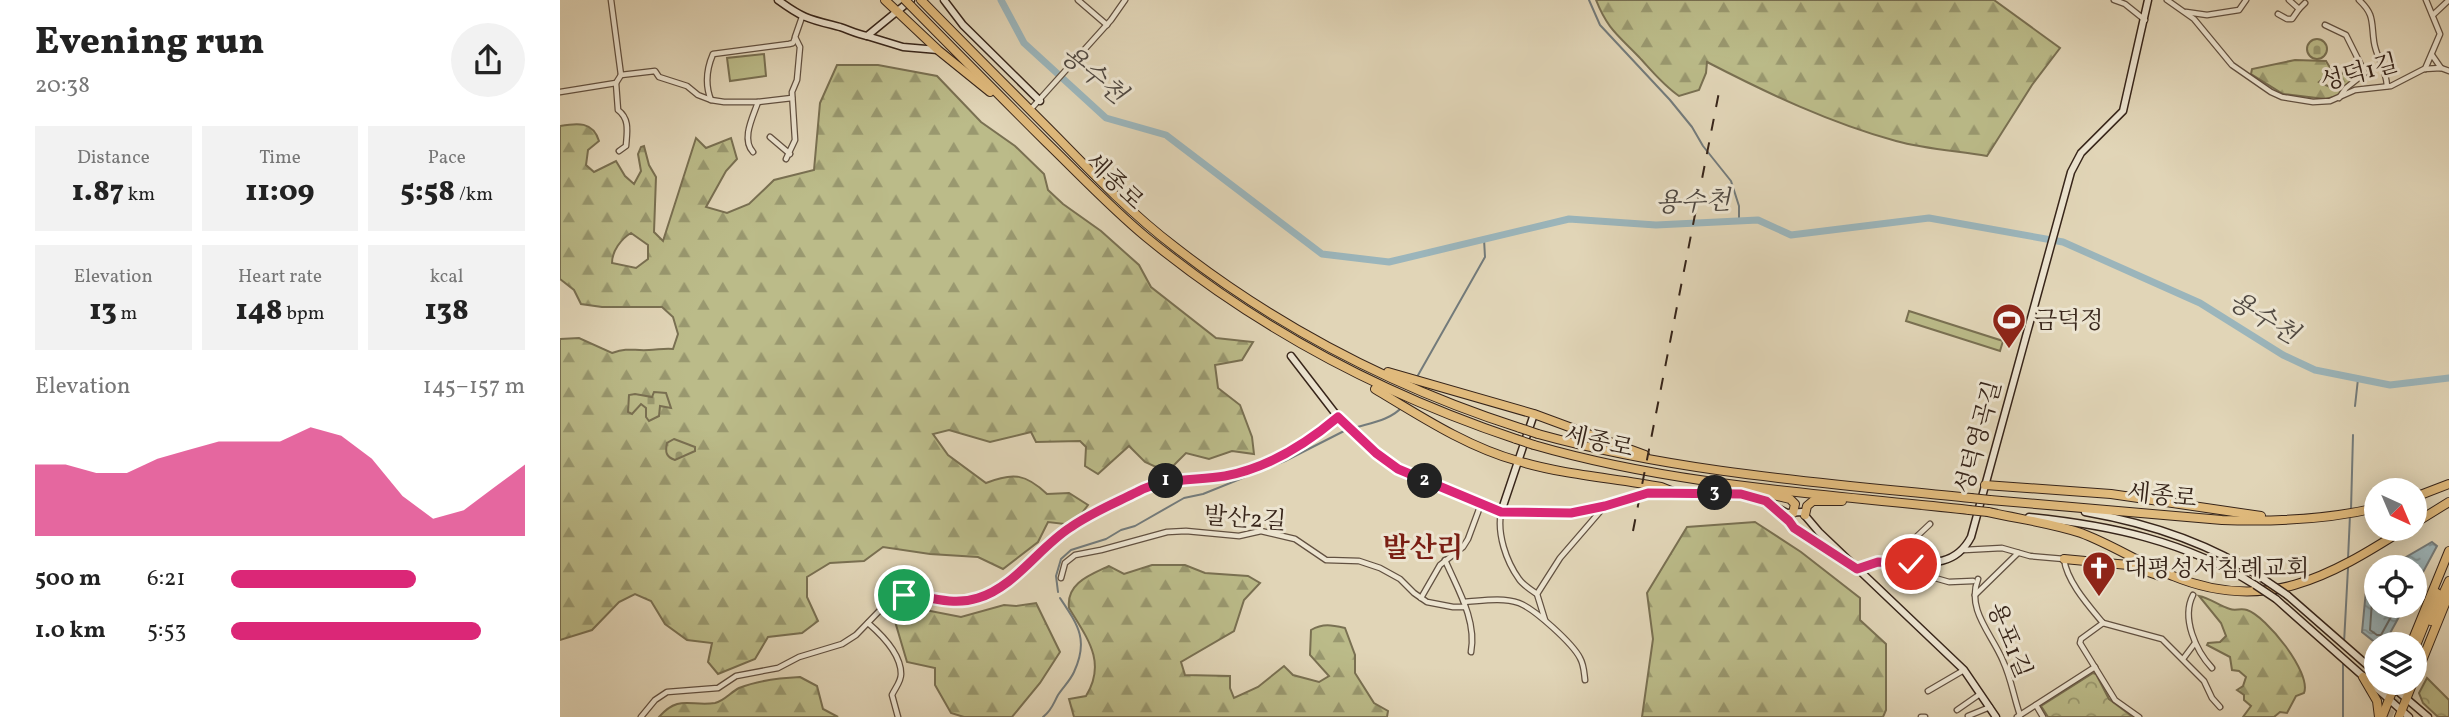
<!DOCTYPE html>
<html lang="en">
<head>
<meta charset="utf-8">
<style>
	:root { --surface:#fff; --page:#f2f2f2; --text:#222; --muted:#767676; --accent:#db2777 }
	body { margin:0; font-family:Vollkorn,"Noto Serif KR",serif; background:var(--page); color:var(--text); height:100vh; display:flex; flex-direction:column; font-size:26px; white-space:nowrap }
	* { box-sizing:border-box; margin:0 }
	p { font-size:23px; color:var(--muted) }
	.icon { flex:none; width:38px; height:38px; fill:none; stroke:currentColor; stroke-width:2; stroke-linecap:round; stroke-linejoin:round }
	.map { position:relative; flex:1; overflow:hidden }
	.drawer { display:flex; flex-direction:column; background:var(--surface); width:560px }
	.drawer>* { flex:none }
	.needle { width:46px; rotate:136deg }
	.controls { position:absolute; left:1804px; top:478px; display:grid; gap:14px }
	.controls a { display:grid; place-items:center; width:63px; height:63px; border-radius:50%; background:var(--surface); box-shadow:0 4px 18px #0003; font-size:35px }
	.pin { position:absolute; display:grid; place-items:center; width:60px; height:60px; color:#fff; margin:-30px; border:4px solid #fff; border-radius:50%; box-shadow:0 2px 7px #0007 }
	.km { position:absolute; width:35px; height:35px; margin:-18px; border-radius:50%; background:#222; color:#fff; font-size:19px; line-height:35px; text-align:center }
	.round { display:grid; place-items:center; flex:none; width:74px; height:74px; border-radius:37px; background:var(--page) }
	.headline { display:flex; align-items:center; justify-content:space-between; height:119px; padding:0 35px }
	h1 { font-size:38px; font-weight:800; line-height:52px }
	.stats { display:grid; grid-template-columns:repeat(3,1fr); gap:10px; height:119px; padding:7px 35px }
	.stats div { display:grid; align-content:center; border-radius:0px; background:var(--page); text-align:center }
	.stats b { font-size:30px; font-weight:800 }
	.stats small { font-size:19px; font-weight:400 }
	.stats p { font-size:19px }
	.chart { height:196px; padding:14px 35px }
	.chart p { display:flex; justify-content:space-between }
	.chart svg { width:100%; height:126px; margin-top:7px; fill:var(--accent); opacity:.7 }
	ul { padding:0 35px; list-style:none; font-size:23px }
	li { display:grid; grid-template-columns:112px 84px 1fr; align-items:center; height:52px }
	li i { height:18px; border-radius:9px; background:var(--accent) }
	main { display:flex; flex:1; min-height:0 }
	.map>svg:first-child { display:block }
	.forest { fill:url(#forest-firs); stroke:#797052; stroke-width:2; fill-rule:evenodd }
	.cemetery { fill:url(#cemetery-stones); stroke:#797052; stroke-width:2 }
	.park { fill:url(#park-crowns); stroke:#797052; stroke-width:2 }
	.garden { fill:#bbbb89; stroke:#797052; stroke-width:2 }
	.water { fill:url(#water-ripples); stroke:#737b7b; stroke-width:2 }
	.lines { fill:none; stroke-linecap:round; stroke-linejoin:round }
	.shore { stroke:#696d6a; stroke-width:2 }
	.stream { stroke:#737b7b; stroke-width:2 }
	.river { stroke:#9bb5bb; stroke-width:7 }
	.highway-tunnel { stroke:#bfb298; stroke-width:8; stroke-dasharray:8 4; stroke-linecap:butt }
	.street-casing { stroke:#625141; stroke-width:7 }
	.secondary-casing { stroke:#37251a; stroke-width:9 }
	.highway-casing { stroke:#37251a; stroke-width:10 }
	.street { stroke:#ece4d0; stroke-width:4.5 }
	.secondary { stroke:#ece4d0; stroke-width:6 }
	.highway { stroke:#e0ba7c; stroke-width:8 }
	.rail { stroke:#37251a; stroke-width:2; stroke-dasharray:12 12; stroke-linecap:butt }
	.secondary-bridge-casing { stroke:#37251a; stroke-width:9; stroke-linecap:butt }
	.highway-bridge-casing { stroke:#37251a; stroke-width:10; stroke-linecap:butt }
	.secondary-bridge { stroke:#ece4d0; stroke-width:6 }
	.highway-bridge { stroke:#e0ba7c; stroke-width:8 }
	.route-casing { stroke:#fff; stroke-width:14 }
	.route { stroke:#db2777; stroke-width:9 }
	.labels { text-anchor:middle; stroke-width:6; stroke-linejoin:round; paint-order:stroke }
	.street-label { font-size:24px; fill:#37251a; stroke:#ece4d0 }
	.poi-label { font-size:24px; fill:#37251a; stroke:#ece4d0; text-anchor:start }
	.water-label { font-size:26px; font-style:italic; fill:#504942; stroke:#ece4d0 }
	.quarter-label { font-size:28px; font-weight:bold; fill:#7a1f14; stroke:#ece4d0 }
</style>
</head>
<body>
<main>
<section class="drawer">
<div class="headline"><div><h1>Evening run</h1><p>20:38</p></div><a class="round"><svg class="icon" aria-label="share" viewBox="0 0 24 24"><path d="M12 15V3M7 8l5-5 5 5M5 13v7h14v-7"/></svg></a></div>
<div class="stats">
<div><p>Distance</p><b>1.87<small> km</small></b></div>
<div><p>Time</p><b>11:09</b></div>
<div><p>Pace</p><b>5:58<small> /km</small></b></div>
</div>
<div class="stats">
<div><p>Elevation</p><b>13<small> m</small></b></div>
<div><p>Heart rate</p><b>148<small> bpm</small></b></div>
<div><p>kcal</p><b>138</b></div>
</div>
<div class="chart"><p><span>Elevation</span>145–157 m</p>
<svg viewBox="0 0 160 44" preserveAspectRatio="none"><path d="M0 44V19L10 19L20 22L30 22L40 17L50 14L60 11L70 11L80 11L90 6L100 9L110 17L120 30L130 38L140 35L150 27L160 19V44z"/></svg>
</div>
<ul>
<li><b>500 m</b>6:21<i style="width:63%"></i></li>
<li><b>1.0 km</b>5:53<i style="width:85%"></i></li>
</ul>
</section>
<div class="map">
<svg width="1889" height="717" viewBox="0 0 1889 717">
	<defs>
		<pattern id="forest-firs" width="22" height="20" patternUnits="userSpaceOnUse" patternTransform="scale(1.75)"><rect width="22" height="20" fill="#bbbb89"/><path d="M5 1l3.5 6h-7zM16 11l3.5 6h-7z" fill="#99986f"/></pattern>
		<pattern id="cemetery-stones" width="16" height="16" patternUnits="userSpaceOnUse" patternTransform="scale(1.75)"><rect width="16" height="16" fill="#bbbb89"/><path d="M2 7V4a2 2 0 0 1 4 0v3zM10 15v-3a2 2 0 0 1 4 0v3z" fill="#99986f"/></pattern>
		<pattern id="park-crowns" width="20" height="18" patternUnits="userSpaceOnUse" patternTransform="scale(1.75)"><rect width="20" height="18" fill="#bbbb89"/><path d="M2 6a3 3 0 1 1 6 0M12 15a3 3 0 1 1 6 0" fill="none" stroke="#99986f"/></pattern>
		<pattern id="water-ripples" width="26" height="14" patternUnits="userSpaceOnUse" patternTransform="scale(1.75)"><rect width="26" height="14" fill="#9bb5bb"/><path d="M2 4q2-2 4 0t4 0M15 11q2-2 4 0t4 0" fill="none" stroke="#7f9397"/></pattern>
	</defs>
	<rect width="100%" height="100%" fill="#e1d5b7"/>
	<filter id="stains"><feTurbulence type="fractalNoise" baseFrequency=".00286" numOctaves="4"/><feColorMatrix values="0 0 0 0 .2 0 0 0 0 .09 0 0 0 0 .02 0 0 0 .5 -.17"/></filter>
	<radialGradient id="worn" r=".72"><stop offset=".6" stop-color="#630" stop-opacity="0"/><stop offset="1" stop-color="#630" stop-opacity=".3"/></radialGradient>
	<g class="forest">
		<path d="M1036,0H1434L1500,48L1472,85L1427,156C1397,151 1365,149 1336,141C1270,123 1207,93 1147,62L1146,73L1139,90L1119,96C1103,85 1092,71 1079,57C1058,35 1048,30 1036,0Z"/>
		<path d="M1735,60L1766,61L1772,71L1759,82L1772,88L1784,71L1797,67L1800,75L1778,96L1765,99L1723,94L1691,74L1692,69Z"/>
		<path d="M277,65H318L377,76L421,122L455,146L484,174L488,190L503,204L541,231L579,265L591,287L656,338L693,342L682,360L655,365L658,388L680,405L692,437L694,454L672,451L649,459L626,453L607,472L585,462L569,446L538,474L525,466L526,447L520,441L476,442L471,432L430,442L389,430L373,434L388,455L426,483C453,472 466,474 487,494L509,493L528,505L513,525L488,522L478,542L443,569L418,557L370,554L323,547L304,561L270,563L247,577V597L258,621L242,633L208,637L195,659L158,674L148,662L152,643L127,640L105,624L91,601L75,594L59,602L32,630L0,640V339L19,338L52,353C70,347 72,351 89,350C97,350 104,348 113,349L118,334L113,317L102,307H42L21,304L14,290L0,279V126C17,123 33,121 39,141L28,150L26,165L34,172L56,161L65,176L74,184L81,171L78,154L81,147L84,146L89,165L96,177L94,232L103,241L136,138L146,148L171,138L177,159L166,171L146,207L167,213L189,204L214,180L254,170L260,103ZM71,233L88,245V259L76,268L52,263C52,251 61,239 71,233Z"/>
		<path d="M1195,522L1241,552L1300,598V620L1326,644V710L1323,717H1082L1093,639L1087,593L1127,527Z"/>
		<path d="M592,565H625L645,573L688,576L700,583L684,600L674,631L621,662L625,675L670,676V688L674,698L698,687L724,666L733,675L759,682L769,676L750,655L751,630C763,623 772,625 785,628L795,655V673L814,703L828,711L827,717H514L509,699L526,696C547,662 527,638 509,608C506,583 530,575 549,566L564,574Z"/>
		<path d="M1639,596C1650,598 1659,606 1670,609C1675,611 1681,608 1687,610C1706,616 1752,673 1744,693L1736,696L1727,713L1720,712L1714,717H1683L1691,706L1684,700V695L1677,690L1683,686L1686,677L1679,671L1672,670L1670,657L1647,645L1648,643L1660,642L1666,636L1661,623Z"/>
		<path d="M476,603L500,652L480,683L452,717H404L391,713L375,685V668L347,662L334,618L339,608H355L401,617L444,605L456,606Z"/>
		<path d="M240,677L257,686L263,709L278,717H99C119,694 131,707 155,703C164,701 171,692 179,688C199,680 219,678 240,677Z"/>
	</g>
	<g class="cemetery">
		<circle cx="1757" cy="49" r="10"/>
		<path d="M94,392L106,393L111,408L100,406L99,416L89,421L86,417V408L81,404L72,414L68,412L69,395L75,394L92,397Z"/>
		<path d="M114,439L135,447V451L115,460C106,457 105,452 107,443Z"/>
	</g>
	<g class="park">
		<path d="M1533,673L1536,674L1549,699L1573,717H1488L1481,706Z"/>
		<path d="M1867,678L1889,700V717H1878L1863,703L1859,693Z"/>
	</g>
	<g class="garden">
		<path d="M204,54L206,76L170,81L167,58Z"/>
		<path d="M1349,311L1443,341L1440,351L1346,321Z"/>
	</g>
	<g class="water">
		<path d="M1872,542L1877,546L1855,587V567H1829Z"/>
		<path d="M1816,575V606H1845L1824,644H1817L1802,632L1807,580Z"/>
	</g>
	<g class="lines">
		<path class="shore" d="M1816,583L1813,586L1810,630L1817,635H1821L1837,606"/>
		<g class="stream">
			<path d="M1029,0L1040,25L1110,100L1132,127L1143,146L1171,181L1179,206V222"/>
			<path d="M857,377L925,257L924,239"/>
			<path d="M1795,406L1798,379"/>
			<path d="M794,428C810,423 831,420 842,407"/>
			<path d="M1791,510L1793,435"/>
			<path d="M1788,559L1790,515"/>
			<path d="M498,592L496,576L501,559L511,550L546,539L561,530L575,526L624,498L643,494L725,461L788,429"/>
			<path d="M1784,643L1788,568"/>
			<path d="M1783,662V717"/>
			<path d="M483,717C492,710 493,704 498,695C503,687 510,681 514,672C529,640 518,625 500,598"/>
		</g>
		<path class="river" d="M441,0L464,43L546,118L606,135L762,254L829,262L1009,219L1096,225L1198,220L1231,235L1369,218L1503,242L1640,303L1723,355L1755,370L1830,385L1889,378"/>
		<g class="highway-tunnel">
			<path d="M1855,660L1859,650"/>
			<path d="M1828,717L1842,682"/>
		</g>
		<g class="street-casing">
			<g id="street">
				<path d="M518,0L547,25"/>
				<path d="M1554,0L1565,4L1585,20"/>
				<path d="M1607,0L1634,19L1672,65L1711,92L1722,97L1753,102L1770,101L1795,90L1831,86L1864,69L1881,68L1889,71"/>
				<path d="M1729,0L1739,9L1745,3"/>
				<path d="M1799,0C1815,15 1811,22 1814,42C1816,57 1826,68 1827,86"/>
				<path d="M1626,12L1647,15L1679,10L1686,0"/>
				<path d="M1718,14L1727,19H1732L1739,9"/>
				<path d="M1874,14L1889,0"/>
				<path d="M1765,25L1786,35L1805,73L1786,88L1779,98"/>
				<path d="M1872,55L1881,68"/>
				<path d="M1865,69L1880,34L1866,0"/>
				<path d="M61,75L95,71L99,77L127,86L138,95L151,100L164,102H198L232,98"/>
				<path d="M56,83L58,110C70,119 67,132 66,146L59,151"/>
				<path d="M0,92L56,83L61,75L51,0"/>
				<path d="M151,100C145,85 147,68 153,54L229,44L233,43L235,38"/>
				<path d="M470,110L551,20L565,0"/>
				<path d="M210,137L230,154"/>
				<path d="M193,152C181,139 193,117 198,102"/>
				<path d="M226,159L235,140L232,92L237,80L240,47L235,37L242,17"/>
				<path d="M941,512C937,534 946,561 959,579C963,585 971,590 977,594"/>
				<path d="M1404,550L1442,548L1470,556L1504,559C1507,582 1529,606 1543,623"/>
				<path d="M885,560C897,588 917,620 911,652"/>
				<path d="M1326,562L1341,544L1353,540L1370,524"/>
				<path d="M1354,564V572L1389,582L1413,581"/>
				<path d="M501,578L505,563L515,555L541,550L607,532L626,531L679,536L701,531L735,539L766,560L799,561L820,568L840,579L854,593L867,602L893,607H905"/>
				<path d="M1418,579C1406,610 1432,634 1443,661C1451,678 1454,698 1460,715"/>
				<path d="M1415,595L1458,553"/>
				<path d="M1633,595C1621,618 1636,651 1652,668"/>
				<path d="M861,598L880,565L903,547L908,539L921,504"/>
				<path d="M904,602C921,601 942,597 959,603C975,609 1013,644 1020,658C1024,665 1024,672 1025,680"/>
				<path d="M985,620L977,594L1000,558L1044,507"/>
				<path d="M308,623C322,635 341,654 341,674C341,682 335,688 332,695L338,717"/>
				<path d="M1543,623L1602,639L1644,681L1652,698L1660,707"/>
				<path d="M1543,623L1521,639L1520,643L1555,700L1579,717"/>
				<path d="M1623,659L1635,643"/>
				<path d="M1368,691L1404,670"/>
				<path d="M1476,705L1483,717"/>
				<path d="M1397,710L1420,694"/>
				<path d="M1408,716L1430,707"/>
				<path d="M81,717L95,700L107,692L158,688L176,676L218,668L239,657L282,644L296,635L325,605L338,597L351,595L376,601H399L429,594L448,580L509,527L577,491L611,480L644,479L677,473L735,449L778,417"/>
				<path d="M1361,717H1365"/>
				<path d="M1457,717L1535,667"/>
			</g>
		</g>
		<g class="secondary-casing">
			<g id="secondary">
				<path d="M218,0C244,19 249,19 280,27C289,30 297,34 307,36L351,0"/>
				<path d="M384,0L403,25L480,101"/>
				<path d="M307,36L343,47L378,50"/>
				<path d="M731,356L778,417L826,462L849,474L941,512L1011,514L1045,506L1088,493L1139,492L1196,497L1227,513L1242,512L1259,532L1404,670L1436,717"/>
				<path d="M941,512L974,414"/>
				<path d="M1525,512C1588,523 1648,542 1702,578"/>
				<path d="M1221,514L1234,528L1285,560"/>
				<path d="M1469,517C1549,525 1626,541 1695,585"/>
				<path d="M1297,569C1304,566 1312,562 1319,562C1353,559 1391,575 1411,537L1511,172L1521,153L1563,111L1588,0"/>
				<path d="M1727,595L1815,672"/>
				<path d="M1716,599L1849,717"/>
				<path d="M1827,682L1868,717"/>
			</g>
		</g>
		<g class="highway-casing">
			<g id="highway">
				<path d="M325,0L378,50L430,92"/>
				<path d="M361,0C407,47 453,93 499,139C536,177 573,215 615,247C719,328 835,388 960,428"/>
				<path d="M351,6C396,52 441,97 486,142C519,174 551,208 586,237C697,328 821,394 956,439"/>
				<path d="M828,372L974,414L1085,455"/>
				<path d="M815,389C860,416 907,447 958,461C1004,475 1054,478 1101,487L1116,493"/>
				<path d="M978,434C1119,473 1266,483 1411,498"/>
				<path d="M974,445C1115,486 1264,494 1409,510"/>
				<path d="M1425,485L1551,494L1701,516"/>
				<path d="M1191,490L1230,499L1235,504L1233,513"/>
				<path d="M1855,497L1889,484"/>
				<path d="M1430,500L1662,520C1715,522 1765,520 1816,508"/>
				<path d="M1428,512C1459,519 1491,523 1521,533C1553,545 1581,564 1613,576C1705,614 1769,577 1846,528"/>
				<path d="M1245,515L1247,506L1253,501H1282"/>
				<path d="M1855,523L1889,502"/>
				<path d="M1504,559L1568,565L1600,576"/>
				<path d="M1871,621L1889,581"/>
				<path d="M1851,644L1889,551"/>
				<path d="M1855,648L1877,593"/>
				<path d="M1812,669L1816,671"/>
				<path d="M1803,677L1817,701L1819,717"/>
				<path d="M1855,678L1889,594"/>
				<path d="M1822,717L1836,682"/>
				<path d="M1839,717L1853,682"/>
			</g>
		</g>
		<use href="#street" class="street"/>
		<use href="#secondary" class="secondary"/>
		<use href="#highway" class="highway"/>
		<path class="rail" d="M1073,531L1160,87"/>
		<g class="secondary-bridge-casing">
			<g id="secondary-bridge">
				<path d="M1702,578L1727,595"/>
				<path d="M1695,585L1716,599"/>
			</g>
		</g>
		<g class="highway-bridge-casing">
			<g id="highway-bridge">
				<path d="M345,0L351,6"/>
				<path d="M960,428L978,434"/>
				<path d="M956,439L974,445"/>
				<path d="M1411,498L1430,500"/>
				<path d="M1409,510L1428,512"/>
			</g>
		</g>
		<use href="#secondary-bridge" class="secondary-bridge"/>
		<use href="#highway-bridge" class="highway-bridge"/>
	</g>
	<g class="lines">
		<g class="route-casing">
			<path id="route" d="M344,595C370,595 390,607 418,598C455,587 479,547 511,527C531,513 555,503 577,492C605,477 635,481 665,476C708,468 746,444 778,417L816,453L838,469L941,512L1011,513L1045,506L1088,493L1181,494L1206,501L1229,521L1234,528L1297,569L1318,562L1351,564"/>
		</g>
		<use href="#route" class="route"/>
	</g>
	<defs>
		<g id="stadium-pin" transform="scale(1.75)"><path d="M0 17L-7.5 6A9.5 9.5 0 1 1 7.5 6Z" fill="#8f2418" stroke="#ece4d0"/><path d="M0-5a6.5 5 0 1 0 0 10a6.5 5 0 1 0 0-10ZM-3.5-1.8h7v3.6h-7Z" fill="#fff"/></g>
		<g id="church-pin" transform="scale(1.75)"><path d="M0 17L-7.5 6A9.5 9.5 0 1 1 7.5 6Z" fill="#8f2418" stroke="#ece4d0"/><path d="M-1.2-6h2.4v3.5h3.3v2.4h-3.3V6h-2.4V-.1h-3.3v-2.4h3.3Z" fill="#fff"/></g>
	</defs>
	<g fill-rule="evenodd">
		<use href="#stadium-pin" x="1449" y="320"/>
		<use href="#church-pin" x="1539" y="568"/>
	</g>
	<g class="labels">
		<g class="street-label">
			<text transform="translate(1799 72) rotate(-15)" y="8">성덕1길</text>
			<text transform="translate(555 181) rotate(44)" y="8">세종로</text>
			<text transform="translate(1418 437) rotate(-75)" y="8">성덕영곡길</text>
			<text transform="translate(1039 441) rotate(13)" y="8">세종로</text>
			<text transform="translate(1602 495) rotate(6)" y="8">세종로</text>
			<text transform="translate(685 518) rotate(4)" y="8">발산2길</text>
			<text transform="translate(1450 640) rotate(68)" y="8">용포1길</text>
		</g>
		<g class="poi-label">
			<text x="1474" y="328">금덕정</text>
			<text x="1564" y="576">대평성서침례교회</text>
		</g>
		<g class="water-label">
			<text transform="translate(534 74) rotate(39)" y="9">용수천</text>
			<text transform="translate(1133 201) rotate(-2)" y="9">용수천</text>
			<text transform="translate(1704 317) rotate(31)" y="9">용수천</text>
		</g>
		<g class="quarter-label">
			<text x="863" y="557">발산리</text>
		</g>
	</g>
	<rect width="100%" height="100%" filter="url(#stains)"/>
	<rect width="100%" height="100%" fill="url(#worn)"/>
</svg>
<div class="controls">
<a><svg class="needle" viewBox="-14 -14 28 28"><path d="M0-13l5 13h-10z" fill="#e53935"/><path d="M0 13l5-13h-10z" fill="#767676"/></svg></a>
<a><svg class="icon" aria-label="locate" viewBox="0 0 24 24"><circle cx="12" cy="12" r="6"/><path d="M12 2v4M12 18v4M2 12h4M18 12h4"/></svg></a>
<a><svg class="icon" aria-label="layers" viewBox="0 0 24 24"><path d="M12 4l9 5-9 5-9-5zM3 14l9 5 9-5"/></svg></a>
</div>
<div class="pin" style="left:344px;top:595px;background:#1e9e55"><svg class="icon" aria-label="arrive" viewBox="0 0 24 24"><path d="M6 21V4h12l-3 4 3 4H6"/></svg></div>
<div class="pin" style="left:1351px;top:564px;background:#d93025"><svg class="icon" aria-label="check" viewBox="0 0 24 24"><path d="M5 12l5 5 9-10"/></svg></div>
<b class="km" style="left:606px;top:481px">1</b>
<b class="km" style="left:865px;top:481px">2</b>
<b class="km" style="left:1155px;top:493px">3</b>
</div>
</main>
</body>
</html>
